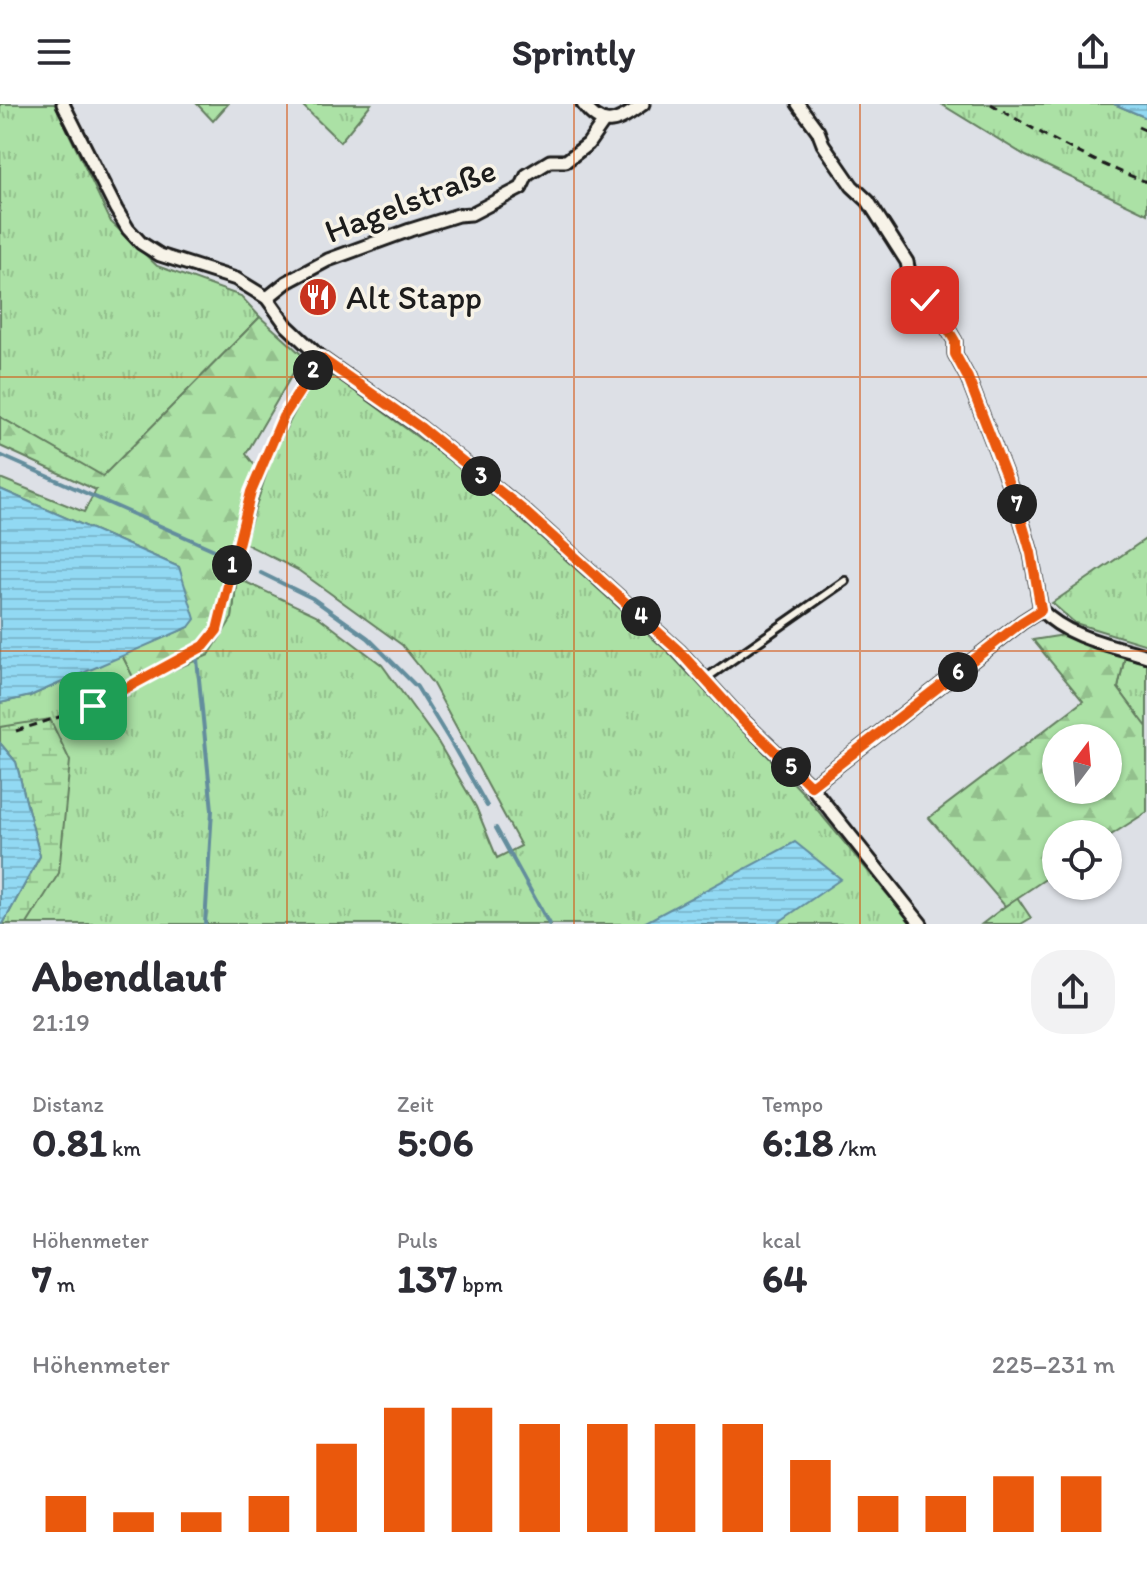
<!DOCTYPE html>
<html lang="de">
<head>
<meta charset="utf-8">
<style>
	:root { --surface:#fff; --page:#f2f2f3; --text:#2b2b33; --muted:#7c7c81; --accent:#ea580c }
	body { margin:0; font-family:Itim,sans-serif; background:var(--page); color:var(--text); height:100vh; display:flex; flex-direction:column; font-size:30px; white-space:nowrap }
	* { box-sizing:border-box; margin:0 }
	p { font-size:26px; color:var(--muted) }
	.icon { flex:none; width:44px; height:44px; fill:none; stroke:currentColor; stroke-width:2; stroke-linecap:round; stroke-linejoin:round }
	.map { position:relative; height:820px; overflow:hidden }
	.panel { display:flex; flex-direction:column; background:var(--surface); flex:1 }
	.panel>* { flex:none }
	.needle { width:52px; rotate:16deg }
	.tools { position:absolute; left:1042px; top:620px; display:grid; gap:16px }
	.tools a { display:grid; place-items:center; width:80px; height:80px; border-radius:50%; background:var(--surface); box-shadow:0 2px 6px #0004; font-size:40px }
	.pin { position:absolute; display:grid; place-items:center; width:68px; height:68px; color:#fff; margin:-34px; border-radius:16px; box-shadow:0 4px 12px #0006 }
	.km { position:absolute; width:40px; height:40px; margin:-20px; border-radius:50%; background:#222; color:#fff; font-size:22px; line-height:40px; text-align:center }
	.round { display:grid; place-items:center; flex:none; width:84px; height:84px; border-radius:32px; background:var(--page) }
	.headline { display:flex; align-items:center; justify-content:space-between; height:136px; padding:0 32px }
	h1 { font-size:44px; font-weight:700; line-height:60px }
	.stats { display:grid; grid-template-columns:repeat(3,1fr); gap:12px; height:136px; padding:8px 32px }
	.stats div { display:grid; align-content:center }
	.stats b { font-size:40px; font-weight:700 }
	.stats small { font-size:22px; font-weight:400 }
	.stats p { font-size:22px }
	.chart { height:224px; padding:16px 32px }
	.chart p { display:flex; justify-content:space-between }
	.chart svg { width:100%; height:144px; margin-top:8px; stroke:var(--accent); stroke-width:6 }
	header { display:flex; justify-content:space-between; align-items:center; height:104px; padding:0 32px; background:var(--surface); font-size:36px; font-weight:700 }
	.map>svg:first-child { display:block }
	.grass { fill:url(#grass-tufts); stroke:#647e60; stroke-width:2 }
	.forest { fill:url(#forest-firs); stroke:#647e60; stroke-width:2; fill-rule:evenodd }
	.wetland { fill:url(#wetland-marsh); stroke:#647e60; stroke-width:2 }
	.water { fill:url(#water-rules); stroke:#638d9d; stroke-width:2 }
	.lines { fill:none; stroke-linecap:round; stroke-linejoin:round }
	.stream { stroke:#638d9d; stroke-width:4 }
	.lane-casing { stroke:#1c1c1c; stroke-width:12 }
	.street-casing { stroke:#1c1c1c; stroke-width:17 }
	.path { stroke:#1c1c1c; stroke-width:3; stroke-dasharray:8 6; stroke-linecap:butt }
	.lane { stroke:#f7f3e8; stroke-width:6 }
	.street { stroke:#f7f3e8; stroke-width:11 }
	.route-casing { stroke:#fff; stroke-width:16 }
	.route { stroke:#ea580c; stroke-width:10 }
	.grid { fill:none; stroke:#d4530e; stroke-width:2; stroke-opacity:0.55 }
	.labels { text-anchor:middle; stroke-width:7; stroke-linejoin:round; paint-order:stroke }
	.street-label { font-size:34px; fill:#1c1c1c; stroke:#f7f3e8 }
	.poi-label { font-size:34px; fill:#1c1c1c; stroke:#f7f3e8; text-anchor:start }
</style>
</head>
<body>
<header><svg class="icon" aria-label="menu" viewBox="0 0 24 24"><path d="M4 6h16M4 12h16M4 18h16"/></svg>Sprintly<svg class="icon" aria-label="share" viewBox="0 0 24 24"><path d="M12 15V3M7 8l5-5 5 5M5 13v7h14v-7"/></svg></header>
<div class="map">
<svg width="1147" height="820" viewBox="0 0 1147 820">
	<defs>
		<pattern id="grass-tufts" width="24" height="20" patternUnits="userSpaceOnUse" patternTransform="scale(2)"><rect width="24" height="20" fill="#abe1a5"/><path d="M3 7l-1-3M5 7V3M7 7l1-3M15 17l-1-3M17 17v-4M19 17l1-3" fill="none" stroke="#93c08d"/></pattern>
		<pattern id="forest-firs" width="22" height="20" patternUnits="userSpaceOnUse" patternTransform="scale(2)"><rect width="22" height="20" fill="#abe1a5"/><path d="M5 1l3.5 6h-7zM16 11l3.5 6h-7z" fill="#93c08d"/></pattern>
		<pattern id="wetland-marsh" width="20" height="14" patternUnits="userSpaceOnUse" patternTransform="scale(2)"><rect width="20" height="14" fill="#abe1a5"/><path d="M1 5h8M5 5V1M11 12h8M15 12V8" fill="none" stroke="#93c08d"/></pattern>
		<pattern id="water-rules" width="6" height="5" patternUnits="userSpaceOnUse" patternTransform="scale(2)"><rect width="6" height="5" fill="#92d9f3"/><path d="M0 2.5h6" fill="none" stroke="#7dbad0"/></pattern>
	</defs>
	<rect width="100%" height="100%" fill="#dde0e6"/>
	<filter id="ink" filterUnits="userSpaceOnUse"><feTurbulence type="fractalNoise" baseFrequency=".0125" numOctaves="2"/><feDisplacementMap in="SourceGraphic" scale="16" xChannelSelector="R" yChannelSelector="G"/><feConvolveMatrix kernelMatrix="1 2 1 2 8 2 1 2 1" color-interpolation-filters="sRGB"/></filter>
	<g filter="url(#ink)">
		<g class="grass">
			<path d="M0,0H55L111,118L157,162L241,192L260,213L103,373L0,313Z"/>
			<path d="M197,0H228L213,17Z"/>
			<path d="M301,0H371L340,38Z"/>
			<path d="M941,0H1114L1147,14V110L1026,52Z"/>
			<path d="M334,272L482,380L669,549L805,691L912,820H3L40,752L16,658L0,639V599L30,592L122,551L137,580L232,514L237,474L316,511L382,561L438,638L476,703L497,754L521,742L433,580L402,541L298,466L244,439L273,349L309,281Z"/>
			<path d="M1147,434V541L1075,519L1052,499Z"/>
			<path d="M1125,552L1147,559V624L1118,584Z"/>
			<path d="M1017,793L1031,814L1021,820H982Z"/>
		</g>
		<g class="forest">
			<path d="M260,213L303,252L246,350L256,363L235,433L237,474L232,514L209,551L137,581L122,551L189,523L179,463L0,385V374L84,408L96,386L0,342V313L103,372Z"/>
			<path d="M1064,531L1125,552L1118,584L1147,623V708L1108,733V730H1056V768L1005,802L929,714L1083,597L1033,536ZM1056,634H1108V686H1056Z"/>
		</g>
		<path class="wetland" d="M50,615L70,657L59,769L27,820H3L40,752L16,658L0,639V623Z"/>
		<g class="water">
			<path d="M1114,0H1147V14Z"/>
			<path d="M0,385L179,463L195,515L189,523L30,592L0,599Z"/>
			<path d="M0,639L16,658L40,752L3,820H0Z"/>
			<path d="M795,738L841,775L776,820H642Z"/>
		</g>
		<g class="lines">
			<g class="stream">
				<path d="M0,351L219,448"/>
				<path d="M261,469L312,494L368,534L417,583L453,642L487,702"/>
				<path d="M197,555L212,706L205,820"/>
				<path d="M496,724L549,820"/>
			</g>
			<g class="lane-casing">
				<path id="lane" d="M705,575L845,477"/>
			</g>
			<g class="street-casing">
				<g id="street">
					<path d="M63,0L116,105L128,125L141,139L160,151L236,175L267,194L287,222L321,254L420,323L522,405L679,547L742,616L811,682L921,820"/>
					<path d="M583,0C604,29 620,16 643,0"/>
					<path d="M798,0L818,27L823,40L852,82L868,97L907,158L910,173L925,196L937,207L955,237V250L968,274L1016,398L1031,449L1041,506"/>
					<path d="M267,194L287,178L328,156L410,126L458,111L471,110L521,84L527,71L550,57H566L588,40L604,17"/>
					<path d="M1041,506C1068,534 1111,541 1147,552"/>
					<path d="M811,682L1022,518L1041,506"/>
				</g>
			</g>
			<g class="path">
				<path d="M991,0C1041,30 1092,58 1147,78"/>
				<path d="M1138,23L1147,27"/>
				<path d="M16,627L93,602L204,542L217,526L251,388L283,313L315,263"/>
			</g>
			<use href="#lane" class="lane"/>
			<use href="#street" class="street"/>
		</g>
	</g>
	<g class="lines" filter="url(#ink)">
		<g class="route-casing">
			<path id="route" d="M93,602L204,542L217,526L251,388L283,313L321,254L420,323L522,405L679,547L742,616L811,682L1022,518L1041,506L1031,449L1016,398L968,274L955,250V237L937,207L925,196"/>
		</g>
		<use href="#route" class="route"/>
	</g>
	<path class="grid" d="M287,0V820M574,0V820M860,0V820M0,273H1147M0,547H1147"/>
	<defs>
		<g id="restaurant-disc" transform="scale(2)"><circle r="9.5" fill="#c8321e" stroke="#f7f3e8"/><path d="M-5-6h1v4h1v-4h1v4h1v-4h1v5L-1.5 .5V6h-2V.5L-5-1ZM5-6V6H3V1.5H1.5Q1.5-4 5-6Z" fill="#fff"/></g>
	</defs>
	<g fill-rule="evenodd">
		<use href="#restaurant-disc" x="318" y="193"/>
	</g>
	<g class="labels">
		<g class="street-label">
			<text transform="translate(410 96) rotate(-21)" y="12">Hagelstraße</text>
		</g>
		<g class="poi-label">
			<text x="346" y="205">Alt Stapp</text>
		</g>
	</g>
</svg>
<div class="tools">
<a><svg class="needle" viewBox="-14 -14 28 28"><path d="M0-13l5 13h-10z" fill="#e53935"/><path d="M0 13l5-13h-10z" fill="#7c7c81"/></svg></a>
<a><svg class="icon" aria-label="locate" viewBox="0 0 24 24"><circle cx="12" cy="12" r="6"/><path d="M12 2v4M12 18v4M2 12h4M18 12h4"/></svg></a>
</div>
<div class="pin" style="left:93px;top:602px;background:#1e9e55"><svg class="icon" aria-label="arrive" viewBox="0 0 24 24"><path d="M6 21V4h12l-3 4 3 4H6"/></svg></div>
<div class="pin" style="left:925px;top:196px;background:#d93025"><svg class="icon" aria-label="check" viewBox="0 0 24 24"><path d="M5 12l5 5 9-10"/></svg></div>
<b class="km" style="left:232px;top:461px">1</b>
<b class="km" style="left:313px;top:266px">2</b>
<b class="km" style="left:481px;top:372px">3</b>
<b class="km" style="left:641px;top:512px">4</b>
<b class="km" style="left:791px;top:663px">5</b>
<b class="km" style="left:958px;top:568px">6</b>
<b class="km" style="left:1017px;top:400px">7</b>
</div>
<section class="panel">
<div class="headline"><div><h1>Abendlauf</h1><p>21:19</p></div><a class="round"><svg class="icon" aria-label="share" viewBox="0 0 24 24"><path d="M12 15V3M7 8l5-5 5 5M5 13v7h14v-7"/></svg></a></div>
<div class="stats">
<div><p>Distanz</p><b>0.81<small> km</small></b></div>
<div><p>Zeit</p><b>5:06</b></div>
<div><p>Tempo</p><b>6:18<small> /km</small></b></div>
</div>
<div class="stats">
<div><p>Höhenmeter</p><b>7<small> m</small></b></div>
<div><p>Puls</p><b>137<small> bpm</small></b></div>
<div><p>kcal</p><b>64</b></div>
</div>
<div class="chart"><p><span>Höhenmeter</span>225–231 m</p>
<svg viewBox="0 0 160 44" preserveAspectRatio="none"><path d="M5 44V33M15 44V38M25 44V38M35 44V33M45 44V17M55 44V6M65 44V6M75 44V11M85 44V11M95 44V11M105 44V11M115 44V22M125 44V33M135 44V33M145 44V27M155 44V27"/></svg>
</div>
</section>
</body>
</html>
